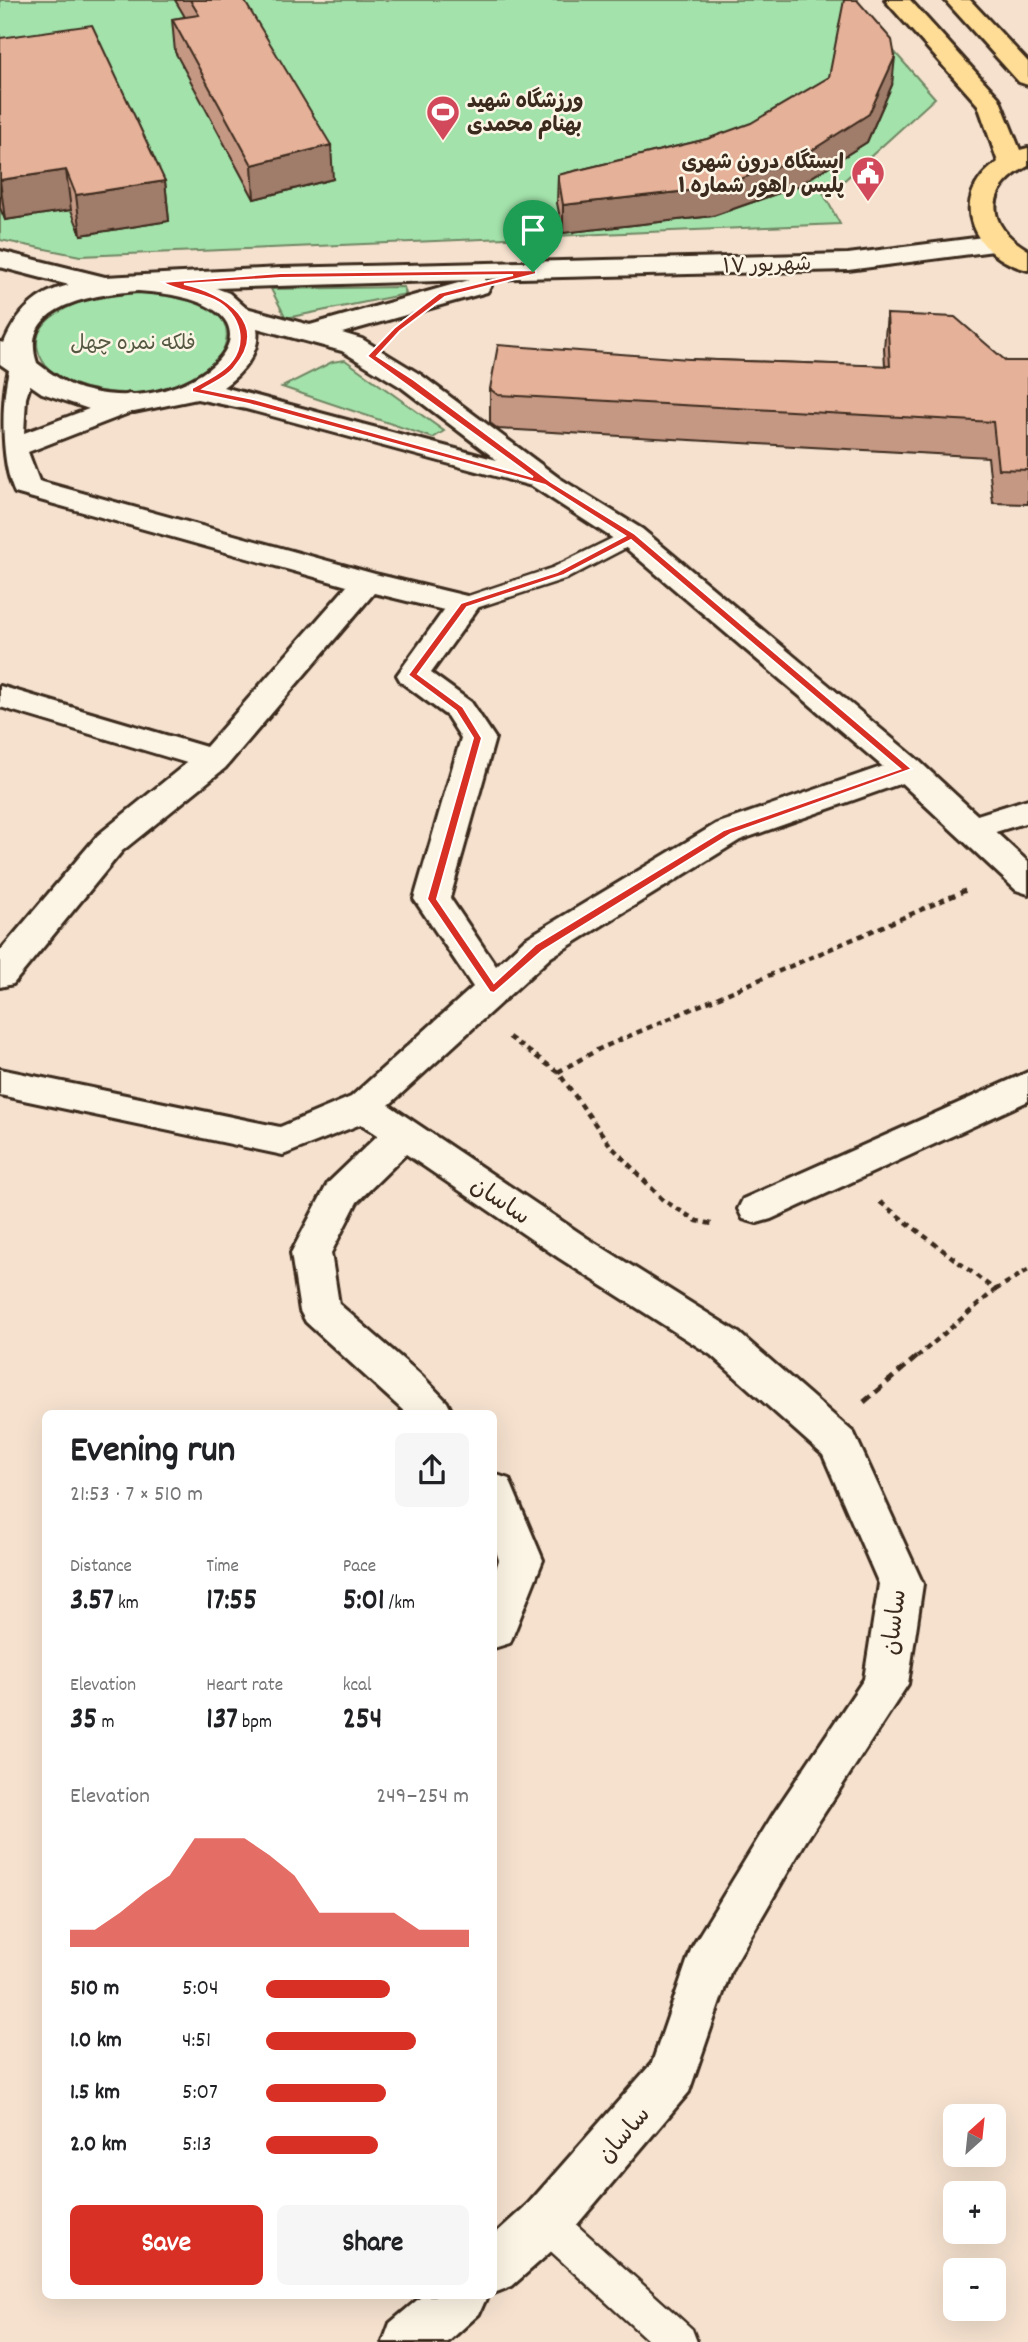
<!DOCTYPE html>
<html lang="en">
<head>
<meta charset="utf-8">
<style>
	:root { --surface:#fff; --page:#f6f6f6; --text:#202124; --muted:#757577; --accent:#d93025 }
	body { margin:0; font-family:Dekko,"Playpen Sans Arabic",sans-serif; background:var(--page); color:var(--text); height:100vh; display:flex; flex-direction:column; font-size:26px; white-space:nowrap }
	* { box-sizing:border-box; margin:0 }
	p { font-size:23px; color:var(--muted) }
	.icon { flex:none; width:38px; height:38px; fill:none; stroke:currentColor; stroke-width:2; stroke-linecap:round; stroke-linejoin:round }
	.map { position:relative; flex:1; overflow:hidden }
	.panel { position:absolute; left:42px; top:1410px; width:455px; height:889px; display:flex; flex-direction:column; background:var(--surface); border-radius:10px; box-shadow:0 7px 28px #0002 }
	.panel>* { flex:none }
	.needle { width:46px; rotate:27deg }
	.controls { position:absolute; left:943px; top:2104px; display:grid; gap:14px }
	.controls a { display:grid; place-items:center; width:63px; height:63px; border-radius:10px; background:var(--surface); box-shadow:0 7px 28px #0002; font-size:35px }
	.pin { position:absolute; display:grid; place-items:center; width:60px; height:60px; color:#fff; margin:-72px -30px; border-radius:50% 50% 50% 0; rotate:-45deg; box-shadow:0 0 7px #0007 }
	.pin .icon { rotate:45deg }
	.round { display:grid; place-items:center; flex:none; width:74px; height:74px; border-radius:10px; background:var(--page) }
	.head { display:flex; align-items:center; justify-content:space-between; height:119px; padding:0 28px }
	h1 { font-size:38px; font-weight:700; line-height:52px }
	.stats { display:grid; grid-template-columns:repeat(3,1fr); gap:10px; height:119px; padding:7px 28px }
	.stats div { display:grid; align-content:center }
	.stats b { font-size:30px; font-weight:700 }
	.stats small { font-size:19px; font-weight:400 }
	.stats p { font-size:19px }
	.chart { height:196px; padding:14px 28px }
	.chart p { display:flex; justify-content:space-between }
	.chart svg { width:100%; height:126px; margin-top:7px; fill:var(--accent); opacity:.7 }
	.action { display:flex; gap:14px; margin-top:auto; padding:14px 28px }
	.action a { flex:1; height:80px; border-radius:10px; background:var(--accent); color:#fff; font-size:28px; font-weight:700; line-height:80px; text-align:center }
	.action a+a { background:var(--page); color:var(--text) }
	ul { padding:0 28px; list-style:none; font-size:23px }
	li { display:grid; grid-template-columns:112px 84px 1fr; align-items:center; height:52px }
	li i { height:18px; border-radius:9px; background:var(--accent) }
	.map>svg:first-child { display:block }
	.green { fill:#a3e3ab; stroke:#6f8664; stroke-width:2 }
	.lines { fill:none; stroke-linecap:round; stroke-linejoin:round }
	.service-casing { stroke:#3b2a1e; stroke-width:5 }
	.minor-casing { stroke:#3b2a1e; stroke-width:6 }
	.secondary-casing { stroke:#3b2a1e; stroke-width:6 }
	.primary-casing { stroke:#3b2a1e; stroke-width:6 }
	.path-far1 { stroke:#3b2a1e; stroke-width:4.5; stroke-dasharray:6 5; stroke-linecap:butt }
	.path { stroke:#3b2a1e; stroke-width:5; stroke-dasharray:9 6; stroke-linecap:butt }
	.service { fill:#fcf5e5; fill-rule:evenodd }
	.minor { fill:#fcf5e5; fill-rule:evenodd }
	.secondary { fill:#fcf5e5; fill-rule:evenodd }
	.primary { fill:#ffdd96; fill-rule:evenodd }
	.wall { fill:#c59884; stroke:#3b2a1e; stroke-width:2 }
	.shaded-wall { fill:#a07c6b; stroke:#3b2a1e; stroke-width:2 }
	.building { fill:#e5b199; stroke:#3b2a1e; stroke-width:2 }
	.route { fill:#d93025; stroke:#fff; stroke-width:2; fill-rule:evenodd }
	.labels { text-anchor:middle; stroke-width:5; stroke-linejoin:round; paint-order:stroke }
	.far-poi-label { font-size:21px; font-weight:bold; fill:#3b2a1e; stroke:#fcf5e5; text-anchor:start }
	.far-street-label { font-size:21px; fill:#3b2a1e; stroke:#fcf5e5 }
	.far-park-label { font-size:21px; fill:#555841; stroke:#fcf5e5 }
	.street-label { font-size:24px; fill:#3b2a1e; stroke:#fcf5e5 }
</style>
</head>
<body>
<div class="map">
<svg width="1028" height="2342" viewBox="0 0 1028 2342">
	<rect width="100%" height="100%" fill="#f5e1ce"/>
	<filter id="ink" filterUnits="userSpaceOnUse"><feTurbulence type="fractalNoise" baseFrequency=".0143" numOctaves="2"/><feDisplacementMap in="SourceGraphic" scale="14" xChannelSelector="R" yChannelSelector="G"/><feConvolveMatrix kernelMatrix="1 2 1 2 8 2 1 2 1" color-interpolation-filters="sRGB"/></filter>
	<g filter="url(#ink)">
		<g class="green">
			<path d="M0,0H849L935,98L838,186L822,191L840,224L80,256L0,240Z"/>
			<path d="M404,287L406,294L286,318L271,289Z"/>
			<path d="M132,290C150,292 172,292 190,298C249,317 230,365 182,383C148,397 107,396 73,384C60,379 47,371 41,358C18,311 102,294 132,290Z"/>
			<path d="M345,360L444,431L433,438L282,387L332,362Z"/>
		</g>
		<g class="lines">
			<g class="service-casing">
				<g id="service">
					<path d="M631,529L642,536L639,541L568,578L464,612L456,610L452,605L456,600L552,568Z"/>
					<path d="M546,2204L559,2209L692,2329L697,2342H650L533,2235L527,2222L533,2209Z"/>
				</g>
			</g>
			<g class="minor-casing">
				<g id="minor">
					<path d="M23,355L33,358L37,364L26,398L24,433L129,394L139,397L144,403L139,409L28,452L39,481L375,574L475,598L480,605L431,673L471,702L495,738L450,898L496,966L525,939L716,824L907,758L919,761L924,769L919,777L740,840L551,957L389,1105L587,1238L739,1333L854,1433L923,1584L908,1684L806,1841L731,1970L689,2092L564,2240L512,2286L494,2293V2235L528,2204L652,2063L692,1947L774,1813L864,1679L879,1584L823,1455L711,1355L559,1258L406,1154L357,1202L331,1253L339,1304L422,1376L447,1402L453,1414H407L306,1322L300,1311L291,1253L328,1183L378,1135L361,1124L283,1155L0,1095V1069L280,1127L351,1097L473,987L414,899L461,738L447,716L401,682L397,675L444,610L374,593L225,768L122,851L13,984L0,987V951L98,835L187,763L0,707V686L206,747L347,586L15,493C0,463 0,389 13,358Z"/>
					<path d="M1028,799V822L973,839L961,836L956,828L961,820Z"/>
					<path d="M1028,1072V1101L771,1219L757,1223L743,1219L738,1209L743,1199Z"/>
					<path d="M494,1474L509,1479L543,1560L510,1643L494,1648V1575L499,1560L494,1545Z"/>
					<path d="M422,2296H487L479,2314L448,2342H383L390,2323Z"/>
				</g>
			</g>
			<g class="secondary-casing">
				<path id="secondary" d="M999,235L1009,237L1013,243L1009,249L848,270L484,279L491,286L487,292L342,333L362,339L421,375L559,478L642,529L919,761L1028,862V894L1016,890L895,777L620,543L532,486L246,409L197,399L134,412L92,410L42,393L0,364V342L4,343C17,312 36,293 69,285L0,267V251L105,277L281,268L848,254ZM469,280L310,325L246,308L229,293L216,288ZM138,291C316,302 200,419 89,391C69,387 53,375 37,363C17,304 97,294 138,291ZM257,328L342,351L401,387L497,460L223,387C242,374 261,352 257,328Z"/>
			</g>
			<g class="primary-casing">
				<g id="primary">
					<path d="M885,0H910L999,98L1020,150L1028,148V166C983,190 986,226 1028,250V270C973,257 945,199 998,162L978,105Z"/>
					<path d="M945,0H970L1028,62V85L1019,82Z"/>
				</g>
			</g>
			<g class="path-far1">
				<path d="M509,1037L558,1072L610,1145L663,1200L697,1221L712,1224"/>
				<path d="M558,1072L599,1049L969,889"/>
				<path d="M880,1202L995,1290L917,1357"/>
				<path d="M995,1290L1028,1270"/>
			</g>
			<path class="path" d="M864,1402L919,1355"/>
			<use href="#service" class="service"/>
			<use href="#minor" class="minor"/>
			<use href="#secondary" class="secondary"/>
			<use href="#primary" class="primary"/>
		</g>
		<g class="wall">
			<path d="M175,0H244L333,179L254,199L175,52L172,19L185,17Z"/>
			<path d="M0,38L165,181L169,221L81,235L71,210L5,220L0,208Z"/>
			<path d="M892,85L867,142L796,187L713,216L563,233L557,203L558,175L707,139Z"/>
			<path d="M887,314L1006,361H1028V504L993,503L988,457L498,429L490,423V389L689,359L885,366L884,348Z"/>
		</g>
		<g class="shaded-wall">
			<path d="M895,57L892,85L867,142L796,187L713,216L563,233V205L714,188Z"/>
			<path d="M331,145L333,179L254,199L252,165Z"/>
			<path d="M66,170L71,210L5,220L0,180Z"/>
			<path d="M165,181L169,221L81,235L76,195Z"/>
		</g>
		<g class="building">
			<path d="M190,0H244L331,145L252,165L172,19L199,15Z"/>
			<path d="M844,0H857L892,40L895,57L869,114L798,159L714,188L563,205L558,175L707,139L751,123L829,77Z"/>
			<path d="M92,25L165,181L76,195L66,170L0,180V38Z"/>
			<path d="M887,314L955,317L1006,361H1028V470L998,469L993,422L498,395L490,389L498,345L689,359L890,366Z"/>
		</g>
	</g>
	<path class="route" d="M536,270V274L445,297L400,331L377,356L414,380L551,482L635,534L912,769L731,834L542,951L494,993L490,992L427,899L473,738L456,711L408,675L461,603L557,572L625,536L545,485L249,404L192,392V388C203,382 216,376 225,368C250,347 241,313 214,300C197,292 177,291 162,282L281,273ZM513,275L439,293L394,328L367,356L533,477L253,399L203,389C213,383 227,377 234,368C272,324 225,293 184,284L281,278ZM631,540L900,769L724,830L535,945L494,983L437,899L482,738L463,707L418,674L467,607L564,575Z"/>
	<defs>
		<g id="stadium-pin" transform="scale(1.75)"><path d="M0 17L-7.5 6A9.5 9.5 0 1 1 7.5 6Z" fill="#d1495b" stroke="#fcf5e5"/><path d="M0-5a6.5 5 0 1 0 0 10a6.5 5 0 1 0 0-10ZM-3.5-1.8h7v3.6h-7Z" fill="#fff"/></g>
		<g id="civic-pin" transform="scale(1.75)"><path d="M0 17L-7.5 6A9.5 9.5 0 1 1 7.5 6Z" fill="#d1495b" stroke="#fcf5e5"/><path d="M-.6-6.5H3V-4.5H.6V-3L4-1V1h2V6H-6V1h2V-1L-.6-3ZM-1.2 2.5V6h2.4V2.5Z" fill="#fff"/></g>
	</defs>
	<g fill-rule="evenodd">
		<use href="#stadium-pin" x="443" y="112"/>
		<use href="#civic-pin" x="868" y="173"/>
	</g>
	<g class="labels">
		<g class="far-poi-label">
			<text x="467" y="107">ورزشگاه شهید<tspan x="467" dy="24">بهنام محمدی</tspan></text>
			<text x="844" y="168" text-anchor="end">ایستگاه درون شهری<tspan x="844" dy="24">پلیس راهور شماره ۱</tspan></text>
		</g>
		<g class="far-street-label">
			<text transform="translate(767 264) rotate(-2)" y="7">۱۷ شهریور</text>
		</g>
		<g class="far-park-label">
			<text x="133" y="349">فلکه نمره چهل</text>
		</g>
		<g class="street-label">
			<text transform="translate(501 1200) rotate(34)" y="8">ساسان</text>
			<text transform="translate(893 1622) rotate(-83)" y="8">ساسان</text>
			<text transform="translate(623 2134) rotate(-49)" y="8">ساسان</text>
		</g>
	</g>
</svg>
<div class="controls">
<a><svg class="needle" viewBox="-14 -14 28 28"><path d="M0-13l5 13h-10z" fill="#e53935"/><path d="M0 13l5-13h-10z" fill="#757577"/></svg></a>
<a>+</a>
<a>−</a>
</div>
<div class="pin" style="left:533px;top:272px;background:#1e9e55"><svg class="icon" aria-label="arrive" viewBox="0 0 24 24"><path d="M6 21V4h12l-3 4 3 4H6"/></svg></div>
<section class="panel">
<div class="head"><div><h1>Evening run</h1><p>21:53 · 7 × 510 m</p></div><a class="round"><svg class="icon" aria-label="share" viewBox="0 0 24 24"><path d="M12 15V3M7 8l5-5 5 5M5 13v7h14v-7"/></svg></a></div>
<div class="stats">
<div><p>Distance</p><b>3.57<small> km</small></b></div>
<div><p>Time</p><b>17:55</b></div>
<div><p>Pace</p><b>5:01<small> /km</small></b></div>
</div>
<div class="stats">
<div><p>Elevation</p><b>35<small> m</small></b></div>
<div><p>Heart rate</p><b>137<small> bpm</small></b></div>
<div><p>kcal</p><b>254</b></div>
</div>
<div class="chart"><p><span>Elevation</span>249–254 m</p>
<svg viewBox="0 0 160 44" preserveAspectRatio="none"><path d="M0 44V38L10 38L20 32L30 25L40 19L50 6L60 6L70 6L80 12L90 19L100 32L110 32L120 32L130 32L140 38L150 38L160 38V44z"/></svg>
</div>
<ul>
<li><b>510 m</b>5:04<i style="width:61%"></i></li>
<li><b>1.0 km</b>4:51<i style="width:74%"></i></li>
<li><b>1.5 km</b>5:07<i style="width:59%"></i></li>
<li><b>2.0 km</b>5:13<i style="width:55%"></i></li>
</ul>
<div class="action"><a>Save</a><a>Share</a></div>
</section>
</div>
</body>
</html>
